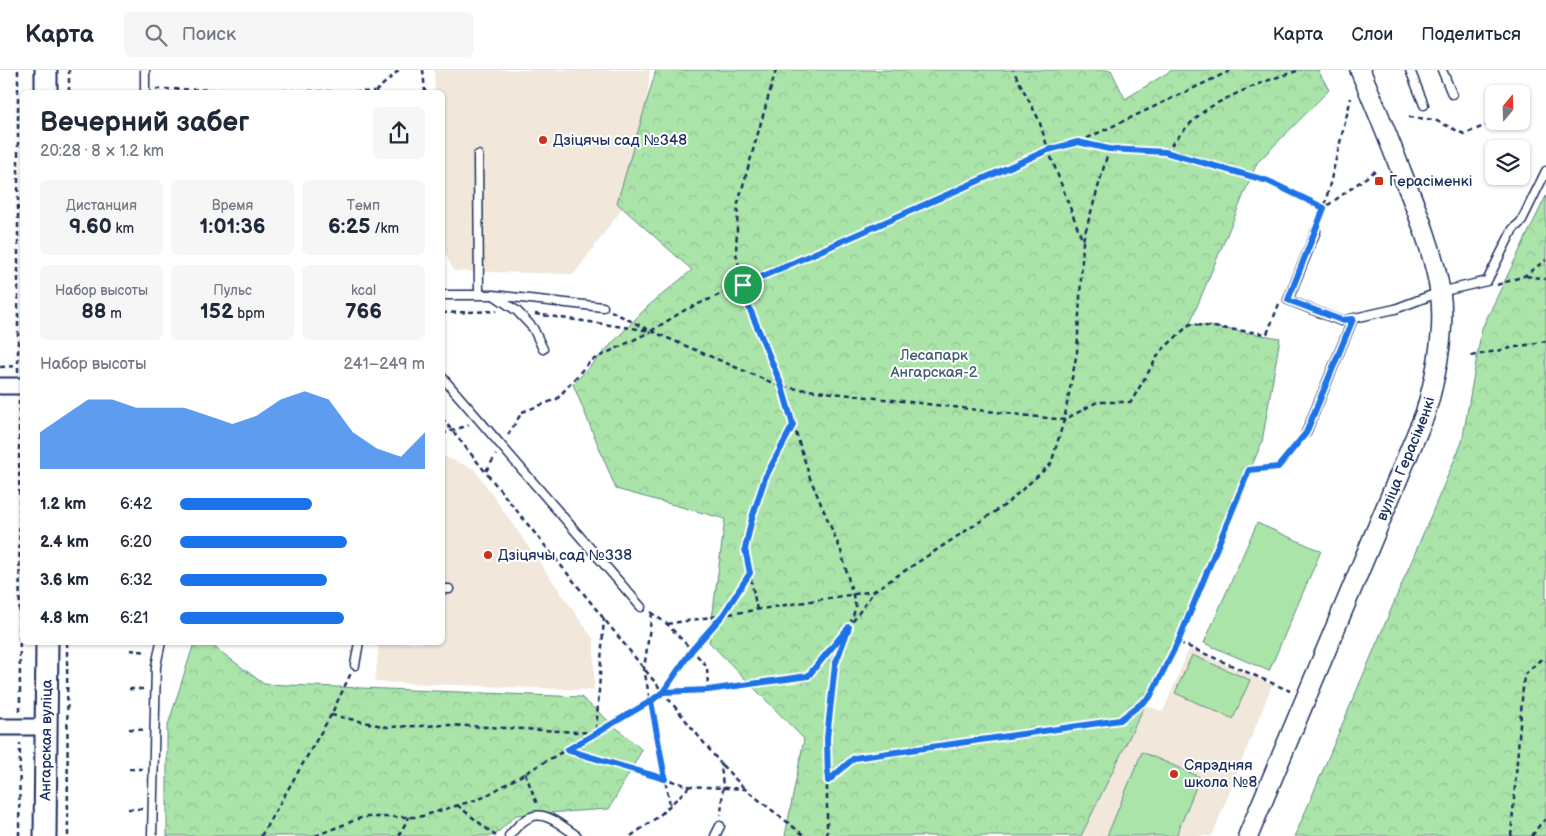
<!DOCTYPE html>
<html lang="ru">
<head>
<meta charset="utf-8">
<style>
	:root { --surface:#fff; --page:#f6f6f7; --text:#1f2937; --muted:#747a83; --line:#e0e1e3; --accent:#1a73e8 }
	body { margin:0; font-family:"Balsamiq Sans",sans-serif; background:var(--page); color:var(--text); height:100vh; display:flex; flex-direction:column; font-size:19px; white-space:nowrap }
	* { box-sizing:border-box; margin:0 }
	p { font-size:16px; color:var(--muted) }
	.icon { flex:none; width:28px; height:28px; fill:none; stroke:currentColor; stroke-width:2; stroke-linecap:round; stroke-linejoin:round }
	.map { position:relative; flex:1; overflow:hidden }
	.panel { position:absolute; left:20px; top:20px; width:425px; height:555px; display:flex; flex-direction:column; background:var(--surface); border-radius:8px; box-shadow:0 1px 4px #0004 }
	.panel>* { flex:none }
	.needle { width:32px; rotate:19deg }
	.fabs { position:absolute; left:1485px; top:15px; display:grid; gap:10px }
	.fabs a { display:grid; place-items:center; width:45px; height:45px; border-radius:8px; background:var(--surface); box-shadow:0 1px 4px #0004; font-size:25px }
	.pin { position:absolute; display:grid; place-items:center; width:42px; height:42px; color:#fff; margin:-21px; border:2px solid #fff; border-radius:50%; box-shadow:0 1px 5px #0007 }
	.round { display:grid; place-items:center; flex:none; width:52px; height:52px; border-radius:8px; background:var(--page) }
	.summary { display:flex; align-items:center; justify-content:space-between; height:85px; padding:0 20px }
	h1 { font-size:28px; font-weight:800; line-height:38px }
	.stats { display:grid; grid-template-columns:repeat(3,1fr); gap:8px; height:85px; padding:5px 20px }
	.stats div { display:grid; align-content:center; border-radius:8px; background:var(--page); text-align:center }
	.stats b { font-size:21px; font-weight:800 }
	.stats small { font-size:14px; font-weight:400 }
	.stats p { font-size:14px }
	.chart { height:140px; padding:10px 20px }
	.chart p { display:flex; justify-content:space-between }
	.chart svg { width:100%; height:90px; margin-top:5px; fill:var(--accent); opacity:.7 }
	ul { padding:0 20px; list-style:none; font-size:16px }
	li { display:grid; grid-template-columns:80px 60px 1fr; align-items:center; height:38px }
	li i { height:12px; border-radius:6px; background:var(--accent) }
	header { display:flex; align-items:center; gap:30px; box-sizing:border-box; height:70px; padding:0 25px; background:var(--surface); border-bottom:1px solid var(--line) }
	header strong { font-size:24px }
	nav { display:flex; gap:28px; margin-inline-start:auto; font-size:18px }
	.search { width:350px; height:45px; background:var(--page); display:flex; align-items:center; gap:12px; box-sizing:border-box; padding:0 18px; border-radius:8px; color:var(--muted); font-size:19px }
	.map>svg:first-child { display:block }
	.built { fill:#f1e7da }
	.green { fill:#aae4a9; stroke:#628a84 }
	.forest { fill:url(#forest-crowns); stroke:#628a84 }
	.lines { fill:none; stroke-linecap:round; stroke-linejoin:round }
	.service-casing { stroke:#1b2f5e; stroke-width:11 }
	.minor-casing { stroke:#1b2f5e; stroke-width:19 }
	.tertiary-casing { stroke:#1b2f5e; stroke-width:22 }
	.secondary-casing { stroke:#1b2f5e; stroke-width:25 }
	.path { stroke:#1b2f5e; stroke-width:2.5; stroke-dasharray:5 4; stroke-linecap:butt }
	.service { stroke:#fff; stroke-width:8 }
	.minor { stroke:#fff; stroke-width:15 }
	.tertiary { stroke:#fff; stroke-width:19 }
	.secondary { stroke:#fff; stroke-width:21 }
	.route-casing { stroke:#fff; stroke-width:10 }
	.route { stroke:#1a73e8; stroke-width:6 }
	.poi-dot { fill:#c8321e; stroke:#fff; stroke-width:2 }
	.labels { text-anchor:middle; stroke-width:4; stroke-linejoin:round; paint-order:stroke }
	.poi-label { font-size:15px; fill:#1b2f5e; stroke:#fff; text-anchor:start }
	.park-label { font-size:15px; fill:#3f5c71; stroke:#fff }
	.street-label { font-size:15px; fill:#1b2f5e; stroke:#fff }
</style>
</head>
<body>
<header>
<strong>Карта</strong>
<div class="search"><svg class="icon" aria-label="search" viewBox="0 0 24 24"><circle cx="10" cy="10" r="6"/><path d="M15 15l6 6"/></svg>Поиск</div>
<nav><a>Карта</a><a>Слои</a><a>Поделиться</a></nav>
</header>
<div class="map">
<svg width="1546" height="766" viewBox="0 0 1546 766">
	<defs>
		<pattern id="forest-crowns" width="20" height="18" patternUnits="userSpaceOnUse" patternTransform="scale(1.25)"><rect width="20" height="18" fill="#aae4a9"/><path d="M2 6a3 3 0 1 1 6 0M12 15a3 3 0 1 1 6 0" fill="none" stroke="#92c494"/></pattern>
	</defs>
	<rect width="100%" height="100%" fill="#fff"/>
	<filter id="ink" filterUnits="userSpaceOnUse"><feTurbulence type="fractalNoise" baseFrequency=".02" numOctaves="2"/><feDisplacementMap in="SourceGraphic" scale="10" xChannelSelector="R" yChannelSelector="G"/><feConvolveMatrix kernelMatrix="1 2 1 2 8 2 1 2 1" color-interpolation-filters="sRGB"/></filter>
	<g filter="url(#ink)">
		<g class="built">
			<path d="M434,0H650L638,117L574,204L454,201L443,179L442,22H435Z"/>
			<path d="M443,386L474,399L594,570V620L375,612L379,573L442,572Z"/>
			<path d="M1189,579L1272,615L1212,766H1081L1145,635L1163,642Z"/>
		</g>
		<g class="green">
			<path d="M1257,453L1321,481L1269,601L1204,573Z"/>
			<path d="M1192,585L1250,610L1233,649L1175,623Z"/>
			<path d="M1142,682L1200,707L1176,766H1107Z"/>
		</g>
		<g class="forest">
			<path d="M656,0H1111L1125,29L1172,0H1318L1329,20L1257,93L1190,253L1280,268L1262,372L1178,572L1145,635L1081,766H785L804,669L709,572L725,449L616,419L573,314L647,237L692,200L617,133Z"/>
			<path d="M1546,126V766H1295L1462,372L1482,258Z"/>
			<path d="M194,573H209L264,614L581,627L642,680L609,739L516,745L494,766H167V658Z"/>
		</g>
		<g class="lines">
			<g class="service-casing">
				<g id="service">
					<path d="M1410,0L1424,35"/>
					<path d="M1442,0L1452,24"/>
					<path d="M145,22V0"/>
					<path d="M478,85L479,224"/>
					<path d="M1316,161L1288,230L1341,251L1395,239L1440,222L1487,211L1513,159L1521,152L1546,101"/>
					<path d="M442,225H493L603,237"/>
					<path d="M495,226L517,241L533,258L543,279"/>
					<path d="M442,307L641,537"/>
					<path d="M1306,363L1353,249"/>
					<path d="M442,519H449"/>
					<path d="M355,595L359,572"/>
					<path d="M152,766L156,596L161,572"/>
					<path d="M509,766C535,732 548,746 577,766"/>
					<path d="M715,766L720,756"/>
				</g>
			</g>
			<g class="minor-casing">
				<g id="minor">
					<path d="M0,316H22"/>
					<path d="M0,657H47"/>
				</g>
			</g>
			<g class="tertiary-casing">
				<g id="tertiary">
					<path id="s1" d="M1248,766L1425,344C1436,307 1446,260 1440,221C1433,180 1418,143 1403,106C1389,70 1375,35 1360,0"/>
				</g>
			</g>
			<g class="secondary-casing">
				<g id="secondary">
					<path d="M46,0V22"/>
					<path id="s2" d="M45,766L47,572"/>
				</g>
			</g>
			<g class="path">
				<path d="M18,0V302"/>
				<path d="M423,0L425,22"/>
				<path d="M776,0L738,133L736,183L749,237L782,317L810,408L841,481L856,537L851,551"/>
				<path d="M156,19L374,22"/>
				<path d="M69,22V0"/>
				<path d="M375,22L399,0"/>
				<path d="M1521,42L1529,39"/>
				<path d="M1409,47L1435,50L1464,64L1497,51"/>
				<path d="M1079,72L1232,0"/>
				<path d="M1165,82C1179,67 1193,47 1212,36C1239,21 1271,8 1301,0"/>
				<path d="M1319,152L1324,138L1351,28"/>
				<path d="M1083,170L1109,79"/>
				<path d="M1526,206L1546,209"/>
				<path d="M1497,215L1524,206L1546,190"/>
				<path d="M611,241L651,261L685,240L1048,79L1078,72L1109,79L1165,82L1268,111L1324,138L1378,99"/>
				<path d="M442,243L497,241"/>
				<path d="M535,244L651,261L782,317L1064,350L1097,332H1131L1160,282L1190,254L1267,264L1279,234"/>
				<path d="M1471,286L1546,271"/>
				<path d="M0,297L18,296"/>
				<path d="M19,330L20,642"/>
				<path d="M442,348L721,694L723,718L721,745"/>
				<path d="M442,364L469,355"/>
				<path d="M508,365L522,342L557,329L590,291L650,262"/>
				<path d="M486,401L496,385"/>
				<path d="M757,540L745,479L752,448L765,408L792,356"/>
				<path d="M651,542L667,554L707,596L708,620"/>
				<path d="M652,543L644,599L670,735"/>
				<path d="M667,554L874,521"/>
				<path d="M67,572L68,766"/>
				<path d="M1178,572L1249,400L1278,397L1299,371"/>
				<path d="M130,580L148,582"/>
				<path d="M129,619H145"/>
				<path d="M663,622L708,620L808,605L849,557L874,521L1005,435L1051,394L1064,350L1077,282L1083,172L1048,79L1039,50L1013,0"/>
				<path d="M331,645L387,657L449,655L596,663L604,548"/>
				<path d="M129,659L145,660"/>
				<path d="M567,680L689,716L745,719L805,766"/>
				<path d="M722,695L744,718"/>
				<path d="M129,699H142"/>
				<path d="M525,703L537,734"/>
				<path d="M827,711L854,688L1120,650L1150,627L1178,572L1290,621"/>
				<path d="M457,735L496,766"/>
				<path d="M128,739H142"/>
				<path d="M19,766L20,673"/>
				<path d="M261,766L331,645L351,603"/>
				<path d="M315,766L363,747H419L482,728L651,631L663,622L692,580L723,545L750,503"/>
				<path d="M400,766V763L409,747"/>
				<path d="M631,766L659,746L689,717"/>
				<path d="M827,766V668L835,595L849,559"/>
				<path d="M1511,766L1524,605L1540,590L1546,591"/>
				<path d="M1532,766L1541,753L1546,749"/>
			</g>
			<use href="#service" class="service"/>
			<use href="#minor" class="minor"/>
			<use href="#tertiary" class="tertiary"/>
			<use href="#secondary" class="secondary"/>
		</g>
	</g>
	<g class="lines" filter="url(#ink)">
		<g class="route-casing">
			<path id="route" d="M743,215L749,237L782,317L793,355L765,408L752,448L745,479L750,503L723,545L692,580L663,622L651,631L567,680L665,709L651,631L663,622L708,620L808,606L849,557L835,595L827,668L828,711L854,688L1120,650L1150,627L1178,572L1249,400L1278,397L1306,363L1353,249L1341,250L1288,230L1324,138L1268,111L1165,82L1109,79L1078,72L1048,80L743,215"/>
		</g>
		<use href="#route" class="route"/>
	</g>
	<g class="poi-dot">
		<circle cx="543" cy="70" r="5"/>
		<rect x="1374" y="106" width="10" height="10" rx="2.5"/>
		<circle cx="488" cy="485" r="5"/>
		<circle cx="1174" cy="704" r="5"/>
	</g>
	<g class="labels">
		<g class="poi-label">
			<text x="553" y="75">Дзіцячы сад №348</text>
			<text x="1389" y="116">Герасіменкі</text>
			<text x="498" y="490">Дзіцячы сад №338</text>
			<text x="1184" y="700">Сярэдняя<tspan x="1184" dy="17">школа №8</tspan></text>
		</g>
		<g class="park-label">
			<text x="934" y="290">Лесапарк<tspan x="934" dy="17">Ангарская-2</tspan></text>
		</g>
		<g class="street-label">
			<text dy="5" stroke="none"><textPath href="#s1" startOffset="409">вуліца Герасіменкі</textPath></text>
			<text dy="5" stroke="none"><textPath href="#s2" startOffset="96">Ангарская вуліца</textPath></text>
		</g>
	</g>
</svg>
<div class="fabs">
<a><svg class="needle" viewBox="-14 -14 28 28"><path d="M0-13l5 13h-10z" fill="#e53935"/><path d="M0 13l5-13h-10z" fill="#747a83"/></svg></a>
<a><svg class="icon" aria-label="layers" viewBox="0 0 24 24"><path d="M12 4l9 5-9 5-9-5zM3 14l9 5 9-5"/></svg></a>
</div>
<div class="pin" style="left:743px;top:215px;background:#1e9e55"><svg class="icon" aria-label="arrive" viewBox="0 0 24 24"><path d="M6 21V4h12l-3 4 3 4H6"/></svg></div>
<section class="panel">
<div class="summary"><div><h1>Вечерний забег</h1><p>20:28 · 8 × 1.2 km</p></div><a class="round"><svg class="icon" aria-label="share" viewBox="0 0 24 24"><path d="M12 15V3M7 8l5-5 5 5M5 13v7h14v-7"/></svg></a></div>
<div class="stats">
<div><p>Дистанция</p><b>9.60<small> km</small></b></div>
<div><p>Время</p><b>1:01:36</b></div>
<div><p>Темп</p><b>6:25<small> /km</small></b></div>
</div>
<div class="stats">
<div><p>Набор высоты</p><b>88<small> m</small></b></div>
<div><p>Пульс</p><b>152<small> bpm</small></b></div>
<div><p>kcal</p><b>766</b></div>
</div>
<div class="chart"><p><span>Набор высоты</span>241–249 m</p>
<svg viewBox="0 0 160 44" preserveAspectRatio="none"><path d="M0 44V26L10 18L20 10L30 10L40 14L50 14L60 14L70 18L80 22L90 18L100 10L110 6L120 10L130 26L140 34L150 38L160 26V44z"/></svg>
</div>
<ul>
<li><b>1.2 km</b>6:42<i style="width:54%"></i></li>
<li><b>2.4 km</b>6:20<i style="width:68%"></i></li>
<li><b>3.6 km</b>6:32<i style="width:60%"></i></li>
<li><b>4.8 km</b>6:21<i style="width:67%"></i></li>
</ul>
</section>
</div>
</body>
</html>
